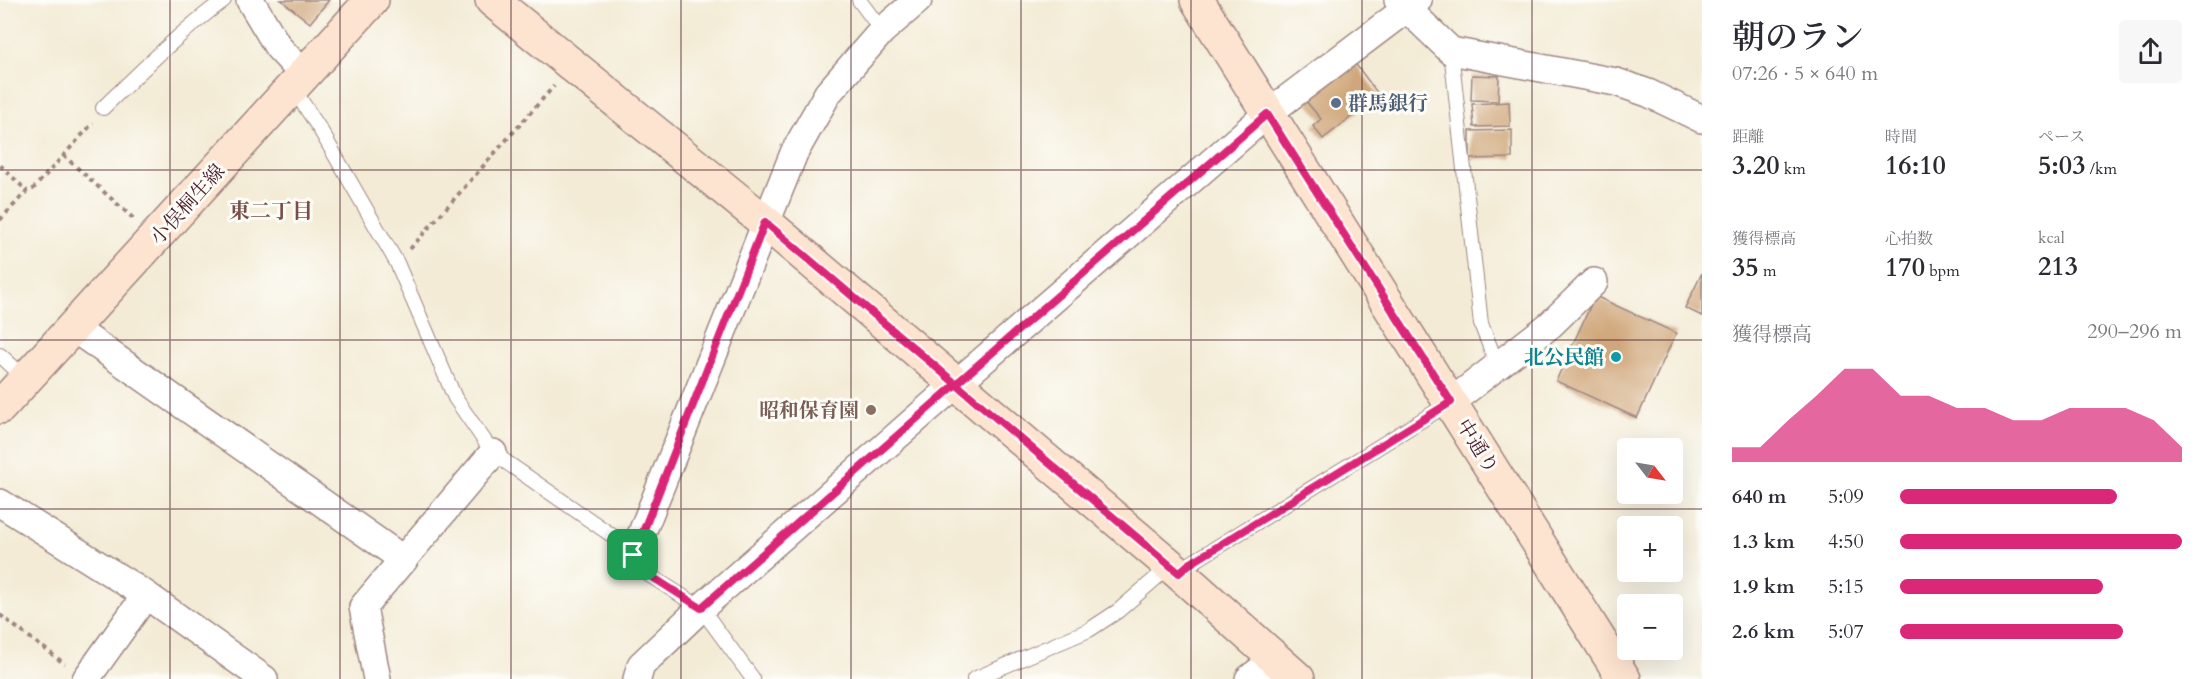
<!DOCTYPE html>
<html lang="ja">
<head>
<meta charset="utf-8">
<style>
	:root { --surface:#fff; --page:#f7f7f7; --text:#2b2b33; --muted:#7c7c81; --accent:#db2777 }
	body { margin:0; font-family:Cardo,"Noto Serif JP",serif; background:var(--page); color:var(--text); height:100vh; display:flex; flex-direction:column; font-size:22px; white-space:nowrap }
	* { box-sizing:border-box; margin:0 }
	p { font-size:20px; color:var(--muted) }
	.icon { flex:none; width:33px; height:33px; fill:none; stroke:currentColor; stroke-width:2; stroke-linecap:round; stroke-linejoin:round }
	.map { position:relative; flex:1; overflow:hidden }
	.panel { display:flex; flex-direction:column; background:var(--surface); width:510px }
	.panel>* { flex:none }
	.needle { width:39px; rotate:121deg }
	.buttons { position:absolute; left:1617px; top:438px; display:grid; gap:12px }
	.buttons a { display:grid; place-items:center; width:66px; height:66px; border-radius:6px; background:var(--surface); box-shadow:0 6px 24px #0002; font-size:30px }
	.pin { position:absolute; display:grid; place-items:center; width:51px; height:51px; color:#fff; margin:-26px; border-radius:12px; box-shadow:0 3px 9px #0006 }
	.round { display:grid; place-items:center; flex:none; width:63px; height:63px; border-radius:6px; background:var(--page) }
	.summary { display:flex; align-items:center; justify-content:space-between; height:102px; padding:0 30px }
	h1 { font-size:33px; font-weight:600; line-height:45px }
	.metrics { display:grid; grid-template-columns:repeat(3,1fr); gap:9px; height:102px; padding:6px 30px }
	.metrics div { display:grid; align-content:center }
	.metrics b { font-size:26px; font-weight:600 }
	.metrics small { font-size:16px; font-weight:400 }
	.metrics p { font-size:16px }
	.chart { height:168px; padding:12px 30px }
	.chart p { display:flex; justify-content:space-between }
	.chart svg { width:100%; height:108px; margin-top:6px; fill:var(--accent); opacity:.7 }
	ul { padding:0 30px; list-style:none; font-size:20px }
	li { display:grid; grid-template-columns:96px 72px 1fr; align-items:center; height:45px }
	li i { height:15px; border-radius:8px; background:var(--accent) }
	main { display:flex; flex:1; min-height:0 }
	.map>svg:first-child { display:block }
	.building { fill:#d0a77c }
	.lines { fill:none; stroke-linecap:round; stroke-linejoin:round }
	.lane-casing { stroke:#9e8580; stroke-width:16 }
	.street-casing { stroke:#9e8580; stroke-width:30 }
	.secondary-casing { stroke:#9e8580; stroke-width:36 }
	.path { stroke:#9e8580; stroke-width:4; stroke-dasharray:4.5 4.5; stroke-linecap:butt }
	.lane { stroke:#fff; stroke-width:14 }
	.street { stroke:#fff; stroke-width:27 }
	.secondary { stroke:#fde4d0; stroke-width:33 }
	.route-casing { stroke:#fff; stroke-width:12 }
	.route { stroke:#db2777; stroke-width:8 }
	.grid { fill:none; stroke:#4a1f2b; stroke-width:1.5; stroke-opacity:0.55 }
	.service-dot { fill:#5c6f8a; stroke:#fdfcf7; stroke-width:2 }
	.culture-dot { fill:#0f9aa8; stroke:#fdfcf7; stroke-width:2 }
	.education-dot { fill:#8d6e63; stroke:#fdfcf7; stroke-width:2 }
	.labels { text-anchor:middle; stroke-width:6; stroke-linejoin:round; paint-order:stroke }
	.service-label { font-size:20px; font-weight:bold; fill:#4e5e75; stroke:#fdfcf7; text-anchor:start }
	.street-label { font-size:20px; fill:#4a1f2b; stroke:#fdfcf7 }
	.culture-label { font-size:20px; font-weight:bold; fill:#0d838f; stroke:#fdfcf7; text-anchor:end }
	.education-label { font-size:20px; font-weight:bold; fill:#785e54; stroke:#fdfcf7; text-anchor:end }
	.neighbourhood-label { font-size:21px; font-weight:bold; fill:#794f47; stroke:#fdfcf7 }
</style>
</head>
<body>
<main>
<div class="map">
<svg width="1702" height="679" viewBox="0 0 1702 679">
	<rect width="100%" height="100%" fill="#fdfcf7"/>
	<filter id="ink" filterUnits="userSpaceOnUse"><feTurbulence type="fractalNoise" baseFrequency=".0167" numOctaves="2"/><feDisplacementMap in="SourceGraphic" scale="12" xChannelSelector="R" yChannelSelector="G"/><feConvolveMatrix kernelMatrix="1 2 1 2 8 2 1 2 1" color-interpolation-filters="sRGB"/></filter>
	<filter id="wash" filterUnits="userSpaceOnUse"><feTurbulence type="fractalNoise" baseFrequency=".008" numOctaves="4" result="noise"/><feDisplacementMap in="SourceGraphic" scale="24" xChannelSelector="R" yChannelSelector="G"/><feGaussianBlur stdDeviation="1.35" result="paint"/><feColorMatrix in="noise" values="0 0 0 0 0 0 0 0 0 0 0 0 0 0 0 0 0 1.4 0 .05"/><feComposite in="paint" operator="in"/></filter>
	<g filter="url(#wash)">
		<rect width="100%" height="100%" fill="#f3ebd5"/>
		<g id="blocks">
			<g class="building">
				<path d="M281,0H329L310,23Z"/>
				<path d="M1354,62L1379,95L1323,139L1313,126L1321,119L1305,100Z"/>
				<path d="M1472,75L1499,76L1498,101L1471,100Z"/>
				<path d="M1509,102L1510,126L1474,127L1472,104Z"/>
				<path d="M1512,130V158L1470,159V131Z"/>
				<path d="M1702,273V316L1685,308Z"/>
				<path d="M1595,296L1676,333L1637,418L1556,381Z"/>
			</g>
		</g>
	</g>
	<g filter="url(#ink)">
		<use href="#blocks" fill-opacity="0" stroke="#9e8580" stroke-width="1.5"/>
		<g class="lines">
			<g class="lane-casing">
				<g id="lane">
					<path d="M859,0L882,31"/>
					<path d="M1451,51L1481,324L1498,367"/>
					<path d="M293,88L321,131L397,263L455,398L493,453L620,541L646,573L701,608L753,679"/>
					<path d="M103,108C142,70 180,32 224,0"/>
					<path d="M0,355L26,379"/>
					<path d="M1179,573L1188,565L1451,402"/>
					<path d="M974,679L1089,630L1118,611L1170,566"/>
				</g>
			</g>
			<g class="street-casing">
				<g id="street">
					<path d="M250,0L278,47L304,75"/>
					<path d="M1398,0L1451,51L1616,82L1648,93L1702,119"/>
					<path d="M73,328L404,560"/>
					<path d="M1451,402L1550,325L1594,282"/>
					<path d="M0,503L146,595L264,679"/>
					<path d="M633,555L794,153L828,93L882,31L918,0"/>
					<path d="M86,679L146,595"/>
					<path d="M377,679L363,607L493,453"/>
					<path d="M637,679L641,665L701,608L956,384L1267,114L1418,0"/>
					<path d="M1249,679L1275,659"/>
				</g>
			</g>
			<g class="secondary-casing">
				<g id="secondary">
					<path d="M492,0L765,222L1179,573L1298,679"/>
					<path d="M1197,0L1624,679"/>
					<path d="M0,407L372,0"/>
				</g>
			</g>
			<g class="path">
				<path d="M63,155L134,219"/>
				<path d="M0,165L27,191"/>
				<path d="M0,220L27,191L33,189L93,123"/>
				<path d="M410,249L554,86"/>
				<path d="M0,615L65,664"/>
			</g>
			<use href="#lane" class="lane"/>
			<use href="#street" class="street"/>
			<use href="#secondary" class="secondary"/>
		</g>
	</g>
	<g class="lines" filter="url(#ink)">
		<g class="route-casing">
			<path id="route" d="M633,555L646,573L701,608L956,384L1179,573L1188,565L1451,402L1267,114L956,384L765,222L641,537L633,555"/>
		</g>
		<use href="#route" class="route"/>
	</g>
	<path class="grid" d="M170,0V679M340,0V679M511,0V679M681,0V679M851,0V679M1021,0V679M1191,0V679M1362,0V679M1532,0V679M0,170H1702M0,340H1702M0,509H1702"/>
	<circle class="service-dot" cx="1336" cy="103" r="6"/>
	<circle class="culture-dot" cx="1616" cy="357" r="6"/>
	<circle class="education-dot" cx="871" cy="410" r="6"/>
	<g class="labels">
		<g class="service-label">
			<text x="1348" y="110">群馬銀行</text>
		</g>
		<g class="street-label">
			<text transform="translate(187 204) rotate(-48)" y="7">小俣桐生線</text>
			<text transform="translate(1478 446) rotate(58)" y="7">中通り</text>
		</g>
		<g class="culture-label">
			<text x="1604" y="364">北公民館</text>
		</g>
		<g class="education-label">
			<text x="859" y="417">昭和保育園</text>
		</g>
		<g class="neighbourhood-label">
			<text x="271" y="218">東二丁目</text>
		</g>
	</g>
</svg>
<div class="buttons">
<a><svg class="needle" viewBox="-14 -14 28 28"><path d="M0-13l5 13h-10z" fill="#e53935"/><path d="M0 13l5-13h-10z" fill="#7c7c81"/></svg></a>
<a>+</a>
<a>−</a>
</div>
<div class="pin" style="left:633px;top:555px;background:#1e9e55"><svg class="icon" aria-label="arrive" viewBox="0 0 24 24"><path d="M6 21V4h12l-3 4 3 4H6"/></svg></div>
</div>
<section class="panel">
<div class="summary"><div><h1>朝のラン</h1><p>07:26 · 5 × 640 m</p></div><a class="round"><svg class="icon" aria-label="share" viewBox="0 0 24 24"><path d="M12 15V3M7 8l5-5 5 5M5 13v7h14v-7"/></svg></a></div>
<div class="metrics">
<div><p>距離</p><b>3.20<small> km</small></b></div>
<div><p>時間</p><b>16:10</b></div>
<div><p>ペース</p><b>5:03<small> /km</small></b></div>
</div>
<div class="metrics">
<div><p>獲得標高</p><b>35<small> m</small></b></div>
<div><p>心拍数</p><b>170<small> bpm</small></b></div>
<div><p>kcal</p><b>213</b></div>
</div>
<div class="chart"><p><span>獲得標高</span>290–296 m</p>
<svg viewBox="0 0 160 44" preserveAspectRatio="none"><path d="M0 44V38L10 38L20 27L30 17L40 6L50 6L60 17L70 17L80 22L90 22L100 27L110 27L120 22L130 22L140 22L150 27L160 38V44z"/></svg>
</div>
<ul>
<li><b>640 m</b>5:09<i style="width:77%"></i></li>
<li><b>1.3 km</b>4:50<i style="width:100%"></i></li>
<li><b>1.9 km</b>5:15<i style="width:72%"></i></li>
<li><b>2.6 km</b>5:07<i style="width:79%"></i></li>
</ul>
</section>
</main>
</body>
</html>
